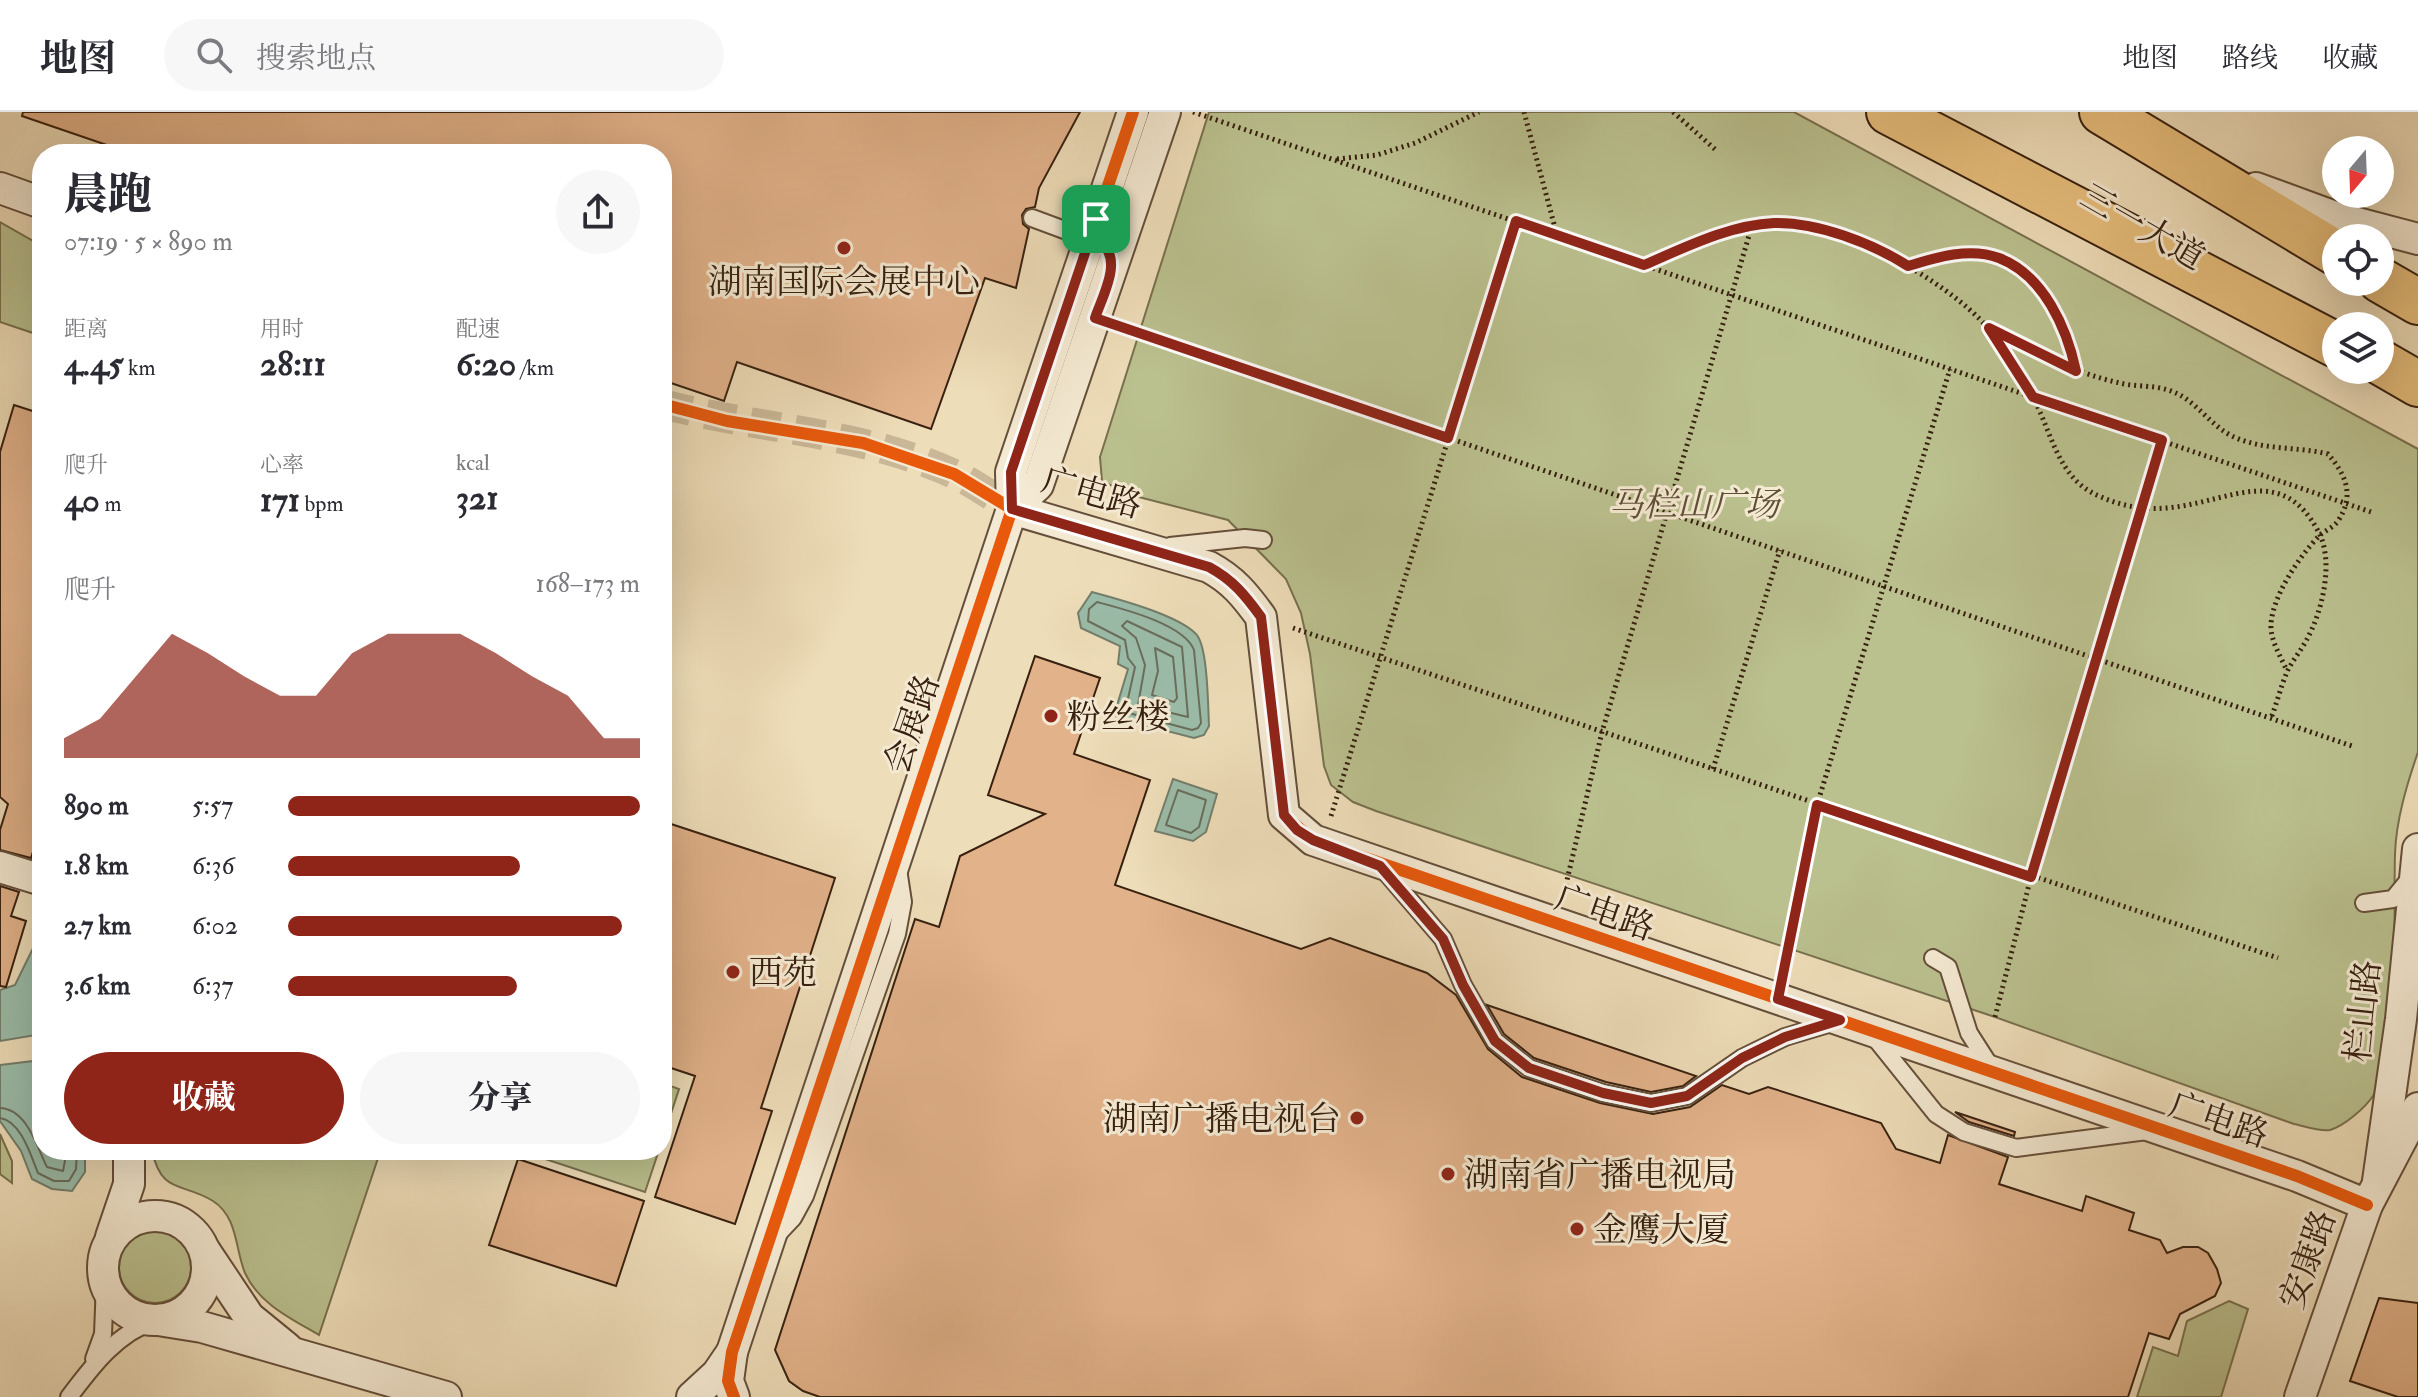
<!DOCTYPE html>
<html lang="zh">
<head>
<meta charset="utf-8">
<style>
	:root { --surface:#fff; --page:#f7f7f7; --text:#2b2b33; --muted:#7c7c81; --line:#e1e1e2; --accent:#8f2418 }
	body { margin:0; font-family:"IM FELL Double Pica","Noto Serif SC",serif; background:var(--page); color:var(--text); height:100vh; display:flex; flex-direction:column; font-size:30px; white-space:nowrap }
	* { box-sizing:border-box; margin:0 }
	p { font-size:26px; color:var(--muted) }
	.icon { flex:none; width:44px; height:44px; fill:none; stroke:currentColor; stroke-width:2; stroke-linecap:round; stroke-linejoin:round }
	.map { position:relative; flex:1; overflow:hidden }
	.side { position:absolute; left:32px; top:32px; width:640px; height:1016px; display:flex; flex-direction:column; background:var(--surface); border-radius:32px; box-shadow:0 8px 32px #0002 }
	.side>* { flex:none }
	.needle { width:52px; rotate:199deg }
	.controls { position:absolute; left:2322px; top:24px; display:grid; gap:16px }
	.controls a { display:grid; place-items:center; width:72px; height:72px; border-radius:50%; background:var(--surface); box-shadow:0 8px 32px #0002; font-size:40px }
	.pin { position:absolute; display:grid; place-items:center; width:68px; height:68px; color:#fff; margin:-34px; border-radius:16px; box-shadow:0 4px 12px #0006 }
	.round { display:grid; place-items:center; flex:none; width:84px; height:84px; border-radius:42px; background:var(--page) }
	.headline { display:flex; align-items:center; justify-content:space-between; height:136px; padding:0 32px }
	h1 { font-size:44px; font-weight:800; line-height:60px }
	.figures { display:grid; grid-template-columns:repeat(3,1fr); gap:12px; height:136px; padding:8px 32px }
	.figures div { display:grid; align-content:center }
	.figures b { font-size:34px; font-weight:800 }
	.figures small { font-size:22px; font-weight:400 }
	.figures p { font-size:22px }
	.chart { height:224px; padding:16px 32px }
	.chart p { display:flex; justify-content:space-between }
	.chart svg { width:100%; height:144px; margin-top:8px; fill:var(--accent); opacity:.7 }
	.cta { display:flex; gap:16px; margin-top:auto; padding:16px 32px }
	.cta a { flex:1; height:92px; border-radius:48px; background:var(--accent); color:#fff; font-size:32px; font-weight:800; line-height:92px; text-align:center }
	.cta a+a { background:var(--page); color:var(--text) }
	ul { padding:0 32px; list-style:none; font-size:26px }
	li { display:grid; grid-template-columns:128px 96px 1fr; align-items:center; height:60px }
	li i { height:20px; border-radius:10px; background:var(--accent) }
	header { display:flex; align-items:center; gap:48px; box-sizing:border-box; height:112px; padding:0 40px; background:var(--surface); border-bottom:2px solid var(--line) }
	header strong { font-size:38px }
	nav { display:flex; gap:44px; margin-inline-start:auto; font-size:28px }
	.search { width:560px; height:72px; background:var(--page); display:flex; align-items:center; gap:20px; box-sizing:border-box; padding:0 28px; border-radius:44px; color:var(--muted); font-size:30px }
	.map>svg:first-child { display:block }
	.green { fill:#bac08e; stroke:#78704e; stroke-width:2 }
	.water { fill:#9bbdaa; stroke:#737e6c; stroke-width:2 }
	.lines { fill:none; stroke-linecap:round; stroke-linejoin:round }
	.shore { stroke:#696e5c; stroke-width:2 }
	.building { fill:#e2b28a; stroke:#37200f; stroke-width:2 }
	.minor-tunnel { stroke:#c9b797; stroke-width:30; stroke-dasharray:30 15; stroke-linecap:butt }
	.service-casing { stroke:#654f3a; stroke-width:20 }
	.minor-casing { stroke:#654f3a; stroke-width:34 }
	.trunk-casing { stroke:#37200f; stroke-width:48 }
	.path { stroke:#37200f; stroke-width:5; stroke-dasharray:2 4; stroke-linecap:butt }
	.service { stroke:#f4e9d2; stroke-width:16 }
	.minor { stroke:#f4e9d2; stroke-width:30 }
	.trunk { stroke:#e7be7c; stroke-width:44 }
	.cycleway-casing { stroke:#f4e9d2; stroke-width:17 }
	.cycleway { stroke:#e8590c; stroke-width:12 }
	.route-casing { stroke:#fff; stroke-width:16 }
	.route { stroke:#8f2418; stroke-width:10 }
	.poi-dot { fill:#8f2418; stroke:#f4e9d2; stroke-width:3 }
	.labels { text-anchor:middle; stroke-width:6; stroke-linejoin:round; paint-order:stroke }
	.street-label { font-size:34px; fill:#37200f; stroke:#f4e9d2 }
	.poi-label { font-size:34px; fill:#37200f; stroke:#f4e9d2; text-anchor:start }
	.park-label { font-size:34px; font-style:italic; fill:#5e5035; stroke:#f4e9d2 }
</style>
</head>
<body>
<header>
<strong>地图</strong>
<div class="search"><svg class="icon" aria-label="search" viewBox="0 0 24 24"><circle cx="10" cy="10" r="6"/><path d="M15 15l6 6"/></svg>搜索地点</div>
<nav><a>地图</a><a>路线</a><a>收藏</a></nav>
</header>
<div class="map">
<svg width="2418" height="1285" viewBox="0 0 2418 1285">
	<rect width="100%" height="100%" fill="#eeddb9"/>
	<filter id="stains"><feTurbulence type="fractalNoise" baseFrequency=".0025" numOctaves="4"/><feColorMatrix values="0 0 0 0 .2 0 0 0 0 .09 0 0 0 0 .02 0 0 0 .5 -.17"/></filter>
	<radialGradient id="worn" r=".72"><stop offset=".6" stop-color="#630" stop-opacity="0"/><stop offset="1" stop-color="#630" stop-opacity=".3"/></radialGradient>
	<g class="green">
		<path d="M1209,0H1794L2418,337V640C2407,672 2396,708 2395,742C2393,798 2401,938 2373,984C2365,996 2344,1014 2330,1018C2320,1020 2304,1014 2294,1012L1995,905L1376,699L1353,690L1331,673L1324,654L1310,542L1301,501L1286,467L1228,408L1131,383L1102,369L1100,345Z"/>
		<path d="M0,110L42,134V224L0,210Z"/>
		<path d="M662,971L679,977L662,1029Z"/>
		<path d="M0,1022L12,1049V1071L0,1062Z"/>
		<path d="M152,1038H365L379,1043L319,1223C292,1207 259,1192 245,1161C235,1137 238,1105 213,1089C183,1070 161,1083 152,1038Z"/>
		<path d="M518,1038H659L645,1080Z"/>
		<circle cx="155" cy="1155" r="36"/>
		<path d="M2229,1189L2248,1197L2221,1285H2137L2153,1235L2178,1244L2187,1209Z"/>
	</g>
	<g class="water">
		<path d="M1092,480C1118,487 1178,503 1196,522C1208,534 1208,595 1209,614L1204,623L1194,626L1117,606L1115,600L1128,557L1118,552L1120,534L1081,516L1078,501Z"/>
		<path d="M1173,667L1217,682L1206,720L1193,729L1155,719Z"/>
		<path d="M42,818V922L0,929V878L15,873Z"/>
		<path d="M42,948V1038H85V1060L72,1079L52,1077L32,1067L21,1039L0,1009V953Z"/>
	</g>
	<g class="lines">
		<g class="shore">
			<path d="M1097,490C1123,497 1184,512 1194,538L1201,611L1198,616L1192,618L1125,600L1135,555L1128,546L1125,528L1088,509L1089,497Z"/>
			<path d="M1127,509L1182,535L1188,605L1138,593L1145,553L1136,526L1122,514Z"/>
			<path d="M1155,536L1173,545L1177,586L1174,590L1152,583L1158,559Z"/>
			<path d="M1178,678L1206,688L1199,715L1191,721L1166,713Z"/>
			<path d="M0,996C27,997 37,1035 47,1055L63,1059L67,1038"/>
			<path d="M0,1006C21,1009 31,1044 38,1061L54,1069H69L76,1057L77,1038"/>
		</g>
	</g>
	<g class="building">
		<path d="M23,0H1080L1039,76L1035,95L1026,97L1022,103L1023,112L1029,117L1016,176L985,166L931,317L737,250L724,289L662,268V42H133L22,4Z"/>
		<path d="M14,293L42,302V711L31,746L0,738V718L8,692L0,685V340Z"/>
		<path d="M1035,544L1100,566L1074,642L1150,668L1115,773L1301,837L1330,826L1427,861L1456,883L1488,937L1522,965L1600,991L1653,1002L1690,995L1722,973L1749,982L1768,975L1881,1011L1896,1037L1940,1051L1948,1023L2008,1045L1999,1072L2082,1099L2086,1084L2134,1101L2129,1118L2160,1128L2167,1141L2183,1135H2198L2208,1141L2217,1157L2221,1171L2215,1184L2180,1202L2169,1227L2149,1221L2128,1285H820L803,1279L789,1269L775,1238L915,807L939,815L960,744L1045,702L988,683Z"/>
		<path d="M662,709L835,766L761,996L772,999L735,1112L655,1085L695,964L662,953Z"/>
		<path d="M0,774L19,780L11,804L26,809L6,875L0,874Z"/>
		<path d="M1487,893L1696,964L1683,974L1651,980L1606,970L1534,946L1504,922Z"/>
		<path d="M1955,1000L2015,1020L2014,1024L1969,1010Z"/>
		<path d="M518,1047L644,1089L616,1174L489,1133Z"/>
		<path d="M2379,1186L2418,1191V1285H2398L2350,1269Z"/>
	</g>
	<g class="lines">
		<path class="minor-tunnel" d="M662,292C758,317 863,320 954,362C974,371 993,385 1012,397"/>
		<g class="service-casing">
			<g id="service">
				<path d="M1032,106L1094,129"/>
				<path d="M1170,434L1245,426L1263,428"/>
				<path d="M1383,757L1443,827L1463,873L1495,929L1529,956L1603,981L1651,991L1687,984L1742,946L1785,925L1835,910"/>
				<path d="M2364,791L2393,787L2411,765"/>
				<path d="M1933,846L1948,855L1969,921L1992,957"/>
				<path d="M1871,921L1936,1002L1964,1020L2016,1036L2147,1019"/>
				<path d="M777,1123L793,1106L805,1084L897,822L903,790L898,757"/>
				<path d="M94,1247L103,1222L105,1171"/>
				<path d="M69,1285C93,1253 117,1221 156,1208"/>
			</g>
		</g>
		<g class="minor-casing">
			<g id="minor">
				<path d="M0,76L42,91"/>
				<path d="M2256,76L2338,106L2418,127"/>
				<path d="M1012,397L1209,455C1233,468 1245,483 1261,505L1284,703L1313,728L2297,1064L2367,1093"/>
				<path d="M1012,397L1038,373L1165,0"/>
				<path d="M0,755L42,768"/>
				<path d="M2378,1069L2401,907L2418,737"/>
				<circle cx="155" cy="1156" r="52"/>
				<path d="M111,1125L129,1072V1038"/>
				<path d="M205,1139L249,1205L287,1236"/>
				<path d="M158,1208L202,1215L446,1285"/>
				<path d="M692,1285L717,1262L732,1240"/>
				<path d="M734,1285L728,1269L732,1240L1012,397L1011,360L1133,0"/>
				<path d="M2300,1285L2367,1093L2418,996"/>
			</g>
		</g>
		<g class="trunk-casing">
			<g id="trunk">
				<path d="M1889,0L2336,233"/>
				<path d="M2102,0L2336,141"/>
				<path d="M2380,168L2418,190"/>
				<path d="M2380,250L2418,272"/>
			</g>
		</g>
		<g class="path">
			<path d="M1193,0L2374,401"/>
			<path d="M1524,0L1557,123"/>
			<path d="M1673,0L1717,39"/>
			<path d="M1337,47L1377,43L1415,31L1479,0"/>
			<path d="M1644,153C1685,136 1726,118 1770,112C1833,104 1948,169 1988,216C2005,235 2019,260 2031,282C2052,318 2056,366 2099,384C2123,395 2148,399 2175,395C2232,388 2282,352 2318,419C2335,449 2322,501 2306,529C2300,540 2292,549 2287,560C2281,574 2277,591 2271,606"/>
			<path d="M1909,153C2006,125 2055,164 2076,259"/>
			<path d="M1123,215L2352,634"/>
			<path d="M1990,216C2031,238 2073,261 2120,271C2135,275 2153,273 2168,278C2195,286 2208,312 2232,324C2263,339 2296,334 2328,342C2346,363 2355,383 2338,409C2333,416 2324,419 2319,424C2299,445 2273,483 2271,512C2270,528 2281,545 2287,559"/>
			<path d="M1293,516L2278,846"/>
			<path d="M1713,657L1780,438"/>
			<path d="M1331,704L1516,109"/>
			<path d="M1563,785L1602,620L1751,117"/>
			<path d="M1784,859L1817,693L1950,257"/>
			<path d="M1995,905L2031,765L2162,328"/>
		</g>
		<use href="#service" class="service"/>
		<use href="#minor" class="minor"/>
		<use href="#trunk" class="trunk"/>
		<g class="cycleway-casing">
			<g id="cycleway">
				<path d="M662,292L727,309L863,331L954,362L1012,397L1123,428L1209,455L1229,466L1261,505L1284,703L1313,728L2297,1064L2367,1093"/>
				<path d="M734,1285L728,1269L732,1240L1012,397L1011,360L1133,0"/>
			</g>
		</g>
		<use href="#cycleway" class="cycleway"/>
	</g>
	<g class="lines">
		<g class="route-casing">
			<path id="route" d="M1096,107L1083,147L1011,360L1012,397L1209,455C1233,468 1245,483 1261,505L1284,703L1297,718L1313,728L1380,754L1443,827L1463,873L1495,929L1529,956L1603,981L1651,991L1687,984L1742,946L1785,925L1840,908L1778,887L1817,693L2031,765L2162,328L2033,285L1989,216L2076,259C2067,217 2044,163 1999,146C1970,135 1937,145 1908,154C1872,131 1817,110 1774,111C1729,113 1684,136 1644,153L1516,109L1448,326L1095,206C1102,185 1125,145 1099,130C1092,127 1082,125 1074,123L1096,107"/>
		</g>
		<use href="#route" class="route"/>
	</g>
	<g class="poi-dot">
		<circle cx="844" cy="136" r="8"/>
		<circle cx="1051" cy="604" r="8"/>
		<circle cx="733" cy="860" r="8"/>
		<circle cx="1357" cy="1006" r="8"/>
		<circle cx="1448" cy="1062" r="8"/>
		<circle cx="1577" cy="1117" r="8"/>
	</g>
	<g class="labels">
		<g class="street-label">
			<text transform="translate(2143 114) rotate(30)" y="12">三一大道</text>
			<text transform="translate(1092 380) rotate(16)" y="12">广电路</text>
			<text transform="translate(911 612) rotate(-71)" y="12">会展路</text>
			<text transform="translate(1605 800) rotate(19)" y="12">广电路</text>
			<text transform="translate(2362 899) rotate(-84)" y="12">栏山路</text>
			<text transform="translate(2219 1007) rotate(19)" y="12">广电路</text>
			<text transform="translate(2307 1147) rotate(-70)" y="12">安康路</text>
		</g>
		<g class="poi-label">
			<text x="844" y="181" text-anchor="middle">湖南国际会展中心</text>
			<text x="1067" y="616">粉丝楼</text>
			<text x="749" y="872">西苑</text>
			<text x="1341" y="1018" text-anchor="end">湖南广播电视台</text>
			<text x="1464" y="1074">湖南省广播电视局</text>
			<text x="1593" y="1129">金鹰大厦</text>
		</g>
		<g class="park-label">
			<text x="1694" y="404">马栏山广场</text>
		</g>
	</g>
	<rect width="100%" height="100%" filter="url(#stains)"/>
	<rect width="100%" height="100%" fill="url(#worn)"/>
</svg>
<div class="controls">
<a><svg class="needle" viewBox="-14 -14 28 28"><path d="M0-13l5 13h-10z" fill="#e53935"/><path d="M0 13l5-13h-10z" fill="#7c7c81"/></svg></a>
<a><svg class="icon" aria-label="locate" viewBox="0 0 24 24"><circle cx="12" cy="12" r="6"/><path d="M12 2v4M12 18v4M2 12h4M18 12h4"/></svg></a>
<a><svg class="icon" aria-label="layers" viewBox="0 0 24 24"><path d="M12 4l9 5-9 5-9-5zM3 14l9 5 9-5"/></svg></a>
</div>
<div class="pin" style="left:1096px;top:107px;background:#1e9e55"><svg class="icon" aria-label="arrive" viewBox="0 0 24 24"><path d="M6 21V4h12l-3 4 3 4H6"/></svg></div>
<section class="side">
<div class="headline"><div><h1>晨跑</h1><p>07:19 · 5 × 890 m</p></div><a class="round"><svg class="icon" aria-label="share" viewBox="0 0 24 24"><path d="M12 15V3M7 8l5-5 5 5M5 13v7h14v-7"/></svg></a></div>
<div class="figures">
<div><p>距离</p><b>4.45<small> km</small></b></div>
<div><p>用时</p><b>28:11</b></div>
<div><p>配速</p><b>6:20<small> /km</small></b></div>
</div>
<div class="figures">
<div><p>爬升</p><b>40<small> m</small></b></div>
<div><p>心率</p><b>171<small> bpm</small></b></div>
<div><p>kcal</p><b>321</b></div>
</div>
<div class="chart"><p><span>爬升</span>168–173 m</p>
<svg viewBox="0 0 160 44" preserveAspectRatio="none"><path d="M0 44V38L10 32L20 19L30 6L40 12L50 19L60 25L70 25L80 12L90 6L100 6L110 6L120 12L130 19L140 25L150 38L160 38V44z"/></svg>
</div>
<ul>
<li><b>890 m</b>5:57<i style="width:100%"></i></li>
<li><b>1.8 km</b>6:36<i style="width:66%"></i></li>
<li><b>2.7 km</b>6:02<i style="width:95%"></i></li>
<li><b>3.6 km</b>6:37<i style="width:65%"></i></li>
</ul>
<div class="cta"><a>收藏</a><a>分享</a></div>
</section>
</div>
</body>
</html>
